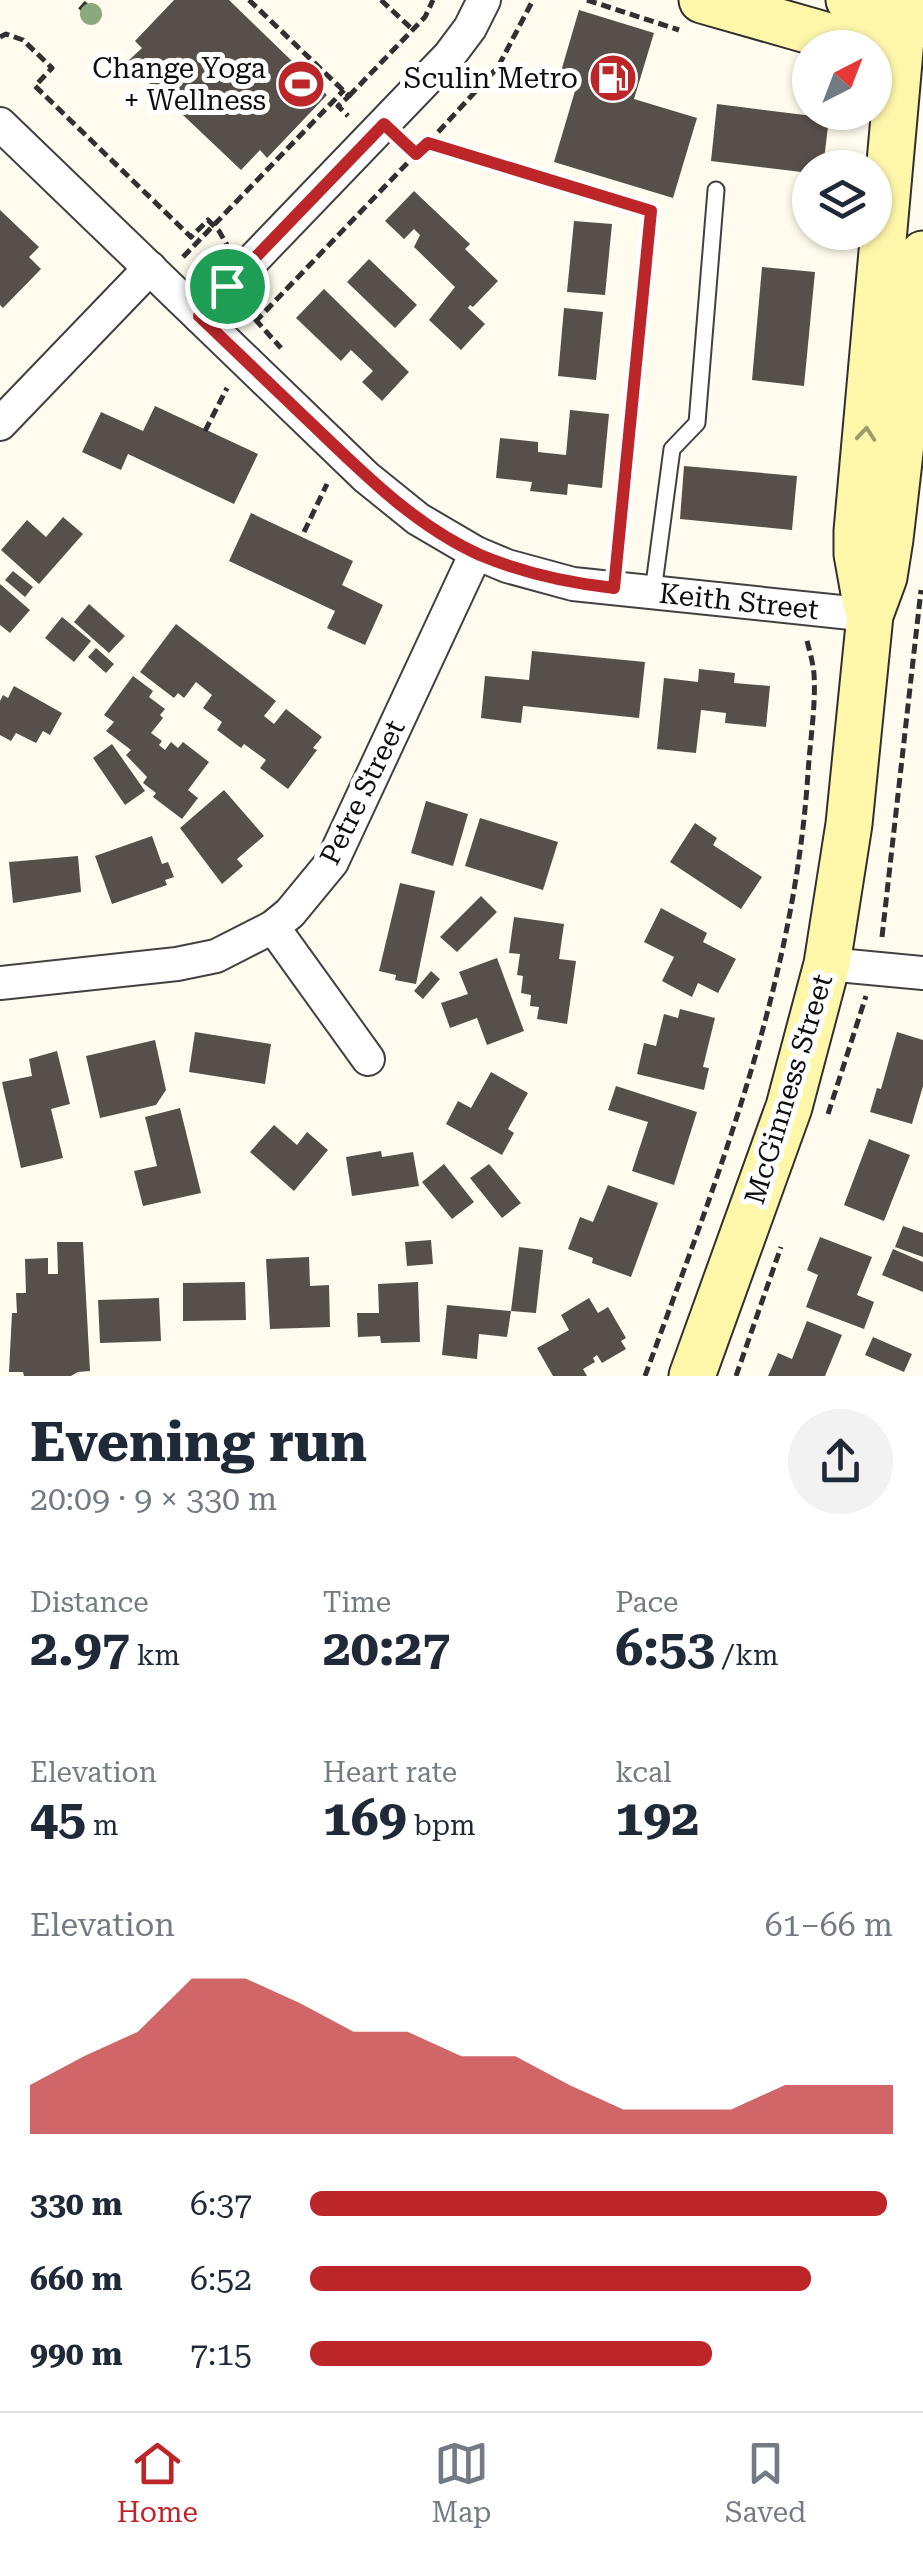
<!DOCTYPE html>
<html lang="en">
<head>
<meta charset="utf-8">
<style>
	:root { --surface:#fff; --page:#f2f2f3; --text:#1f2937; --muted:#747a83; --line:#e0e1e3; --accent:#bd2629 }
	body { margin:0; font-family:"Roboto Serif",serif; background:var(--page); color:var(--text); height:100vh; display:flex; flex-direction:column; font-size:38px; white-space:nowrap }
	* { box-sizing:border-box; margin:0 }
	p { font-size:32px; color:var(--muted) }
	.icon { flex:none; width:55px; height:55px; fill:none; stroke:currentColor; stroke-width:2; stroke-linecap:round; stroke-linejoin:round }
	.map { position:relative; height:1376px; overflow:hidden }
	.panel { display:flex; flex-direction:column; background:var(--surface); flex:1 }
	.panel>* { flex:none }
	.needle { width:65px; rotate:42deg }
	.tools { position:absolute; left:792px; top:30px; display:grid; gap:20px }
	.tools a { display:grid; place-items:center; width:100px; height:100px; border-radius:50%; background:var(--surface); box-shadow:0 2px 8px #0004; font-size:50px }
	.pin { position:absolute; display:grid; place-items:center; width:85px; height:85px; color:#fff; margin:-42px; border:5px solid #fff; border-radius:50%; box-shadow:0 2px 10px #0007 }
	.round { display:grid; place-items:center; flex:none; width:105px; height:105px; border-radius:52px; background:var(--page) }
	.head { display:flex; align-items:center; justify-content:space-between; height:170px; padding:0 30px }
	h1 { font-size:55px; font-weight:700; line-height:75px }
	.figures { display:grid; grid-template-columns:repeat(3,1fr); gap:15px; height:170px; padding:10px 30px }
	.figures div { display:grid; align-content:center }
	.figures b { font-size:50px; font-weight:700 }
	.figures small { font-size:28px; font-weight:400 }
	.figures p { font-size:28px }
	.chart { height:280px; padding:20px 30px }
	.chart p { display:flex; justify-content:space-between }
	.chart svg { width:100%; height:180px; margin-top:10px; fill:var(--accent); opacity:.7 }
	ul { padding:0 30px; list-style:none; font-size:32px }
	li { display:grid; grid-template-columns:160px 120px 1fr; align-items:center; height:75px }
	li i { height:25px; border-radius:12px; background:var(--accent) }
	.dock { display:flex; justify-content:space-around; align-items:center; height:140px; border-top:2px solid var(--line); background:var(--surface); font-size:28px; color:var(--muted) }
	.dock a { display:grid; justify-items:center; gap:5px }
	.dock .on { color:var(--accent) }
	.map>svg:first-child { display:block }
	.building { fill:#564f4a }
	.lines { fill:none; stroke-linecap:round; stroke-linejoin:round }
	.lane-casing { stroke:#414141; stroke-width:19 }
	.street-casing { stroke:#414141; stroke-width:36 }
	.secondary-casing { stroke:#303030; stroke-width:49 }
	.path { stroke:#303030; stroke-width:5; stroke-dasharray:10 5; stroke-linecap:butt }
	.lane { stroke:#fff; stroke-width:15 }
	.street { stroke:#fff; stroke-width:32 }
	.secondary { stroke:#fef7aa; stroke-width:45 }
	.tree { fill:#8aa97c }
	.oneway { stroke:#9e9a6c }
	.route-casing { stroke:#fff; stroke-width:20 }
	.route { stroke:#bd2629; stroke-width:12 }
	.labels { text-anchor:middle; stroke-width:10; stroke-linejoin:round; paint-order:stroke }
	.poi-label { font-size:28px; fill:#0e0e0e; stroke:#fff; text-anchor:end }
	.street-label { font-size:28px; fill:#0e0e0e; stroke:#fff }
</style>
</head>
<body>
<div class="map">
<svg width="923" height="1376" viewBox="0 0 923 1376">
	<rect width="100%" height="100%" fill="#fffcef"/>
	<g class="building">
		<path d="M174,0H229L327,95L267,158L260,150L241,170L127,62L142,48L135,41Z"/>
		<path d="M579,10L654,33L634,99L697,118L673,198L554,162L575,91L557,85Z"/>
		<path d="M717,104L829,118L823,168H810V173L711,161Z"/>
		<path d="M414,191L470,244L465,249L498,281L473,307L470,305L468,308L485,324L461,350L429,320L455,287L414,247L420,235L414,229L404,239L385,221Z"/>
		<path d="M0,210L39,247L29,257L41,269L3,308L0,305Z"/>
		<path d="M574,221L612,224L605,295L567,292Z"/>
		<path d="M369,259L417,305L395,328L347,282Z"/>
		<path d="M762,267L815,272L804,386L752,380Z"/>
		<path d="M324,289L409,372L382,401L362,382L373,371L351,350L341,361L296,318Z"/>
		<path d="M564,308L603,312L596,380L558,376Z"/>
		<path d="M155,406L258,454L234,504L128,454L121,470L82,452L101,412L143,431Z"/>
		<path d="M570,410L609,414L602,488L568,484L567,495L530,491L532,482L496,478L500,438L538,442V452L566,455Z"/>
		<path d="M684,466L797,476L792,530L680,519Z"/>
		<path d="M251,513L353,561L342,585L383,605L365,645L327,628L335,611L229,561Z"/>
		<path d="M63,517L83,534L39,584L1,550L27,520L46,537Z"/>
		<path d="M13,571L33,587L25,597L5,580Z"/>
		<path d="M0,584L30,610L10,633L0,625Z"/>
		<path d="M89,604L125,636L109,653L74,622Z"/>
		<path d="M62,617L91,641L74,662L45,638Z"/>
		<path d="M176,624L276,701L264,716L274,724L286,709L322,737L313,748L317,750L288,789L260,768L266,760L244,744L241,748L217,730L222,722L203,708L212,695L196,682L184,698L178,693L174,698L140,672Z"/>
		<path d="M96,648L114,664L106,673L88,657Z"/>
		<path d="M532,651L645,662L639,718L523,706L521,723L481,718L485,676L529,680Z"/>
		<path d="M699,669L735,673L734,683L770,686L766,727L725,723L726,713L701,710L696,753L657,749L664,678L698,682Z"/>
		<path d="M133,676L153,691L149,697L165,709L160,715L163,718L151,733L162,741L159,745L165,750L171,742L178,748L183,742L209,762L188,790L198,798L182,819L153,797L156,793L143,783L147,777L126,755L131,750L106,731L114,722L104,715Z"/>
		<path d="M14,686L62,713L50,735L43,731L36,743L16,733L11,741L0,735V701L3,695L8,698Z"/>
		<path d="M112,744L145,791L125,805L93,758Z"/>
		<path d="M224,790L264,836L237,859L243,866L222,884L180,828Z"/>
		<path d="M426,801L468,814L453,866L411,853Z"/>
		<path d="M480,818L558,842L543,890L465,866Z"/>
		<path d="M695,823L717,838L713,845L762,877L741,909L670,862Z"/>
		<path d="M152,836L162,864L168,862L174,877L165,880L167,885L112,904L95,856Z"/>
		<path d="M78,856L81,892L13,903L9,862Z"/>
		<path d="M400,883L435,891L416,984L395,980L396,975L379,971Z"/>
		<path d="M481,896L497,912L457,952L440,937Z"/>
		<path d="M661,908L707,933L703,942L736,959L718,993L698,983L692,997L662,981L674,957L644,942Z"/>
		<path d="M514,917L564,924L559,959L576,961L567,1024L537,1019L539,1007L530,1006L531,995L521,993L523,976L517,975L520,954L509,953Z"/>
		<path d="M497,958L524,1031L487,1045L477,1018L450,1028L441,1003L468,994L459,972Z"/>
		<path d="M431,971L440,979L423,999L414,991Z"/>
		<path d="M680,1009L715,1018L703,1067L709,1068L704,1090L637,1074L644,1043L656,1046L664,1014L678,1018Z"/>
		<path d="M195,1032L271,1044L265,1084L189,1072Z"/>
		<path d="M897,1032L923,1040V1086L912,1124L870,1112L877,1088L881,1089Z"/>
		<path d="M155,1040L166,1090L156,1105L100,1118L86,1056Z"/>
		<path d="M57,1051L70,1104L51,1109L63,1158L21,1168L2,1082L32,1076L29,1059Z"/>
		<path d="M491,1072L528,1093L508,1129L514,1133L502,1155L446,1124L458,1101L471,1108Z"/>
		<path d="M616,1086L697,1112L674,1185L632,1171L648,1122L608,1110Z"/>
		<path d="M180,1108L201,1193L143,1206L134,1171L157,1166L145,1117Z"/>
		<path d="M274,1125L297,1145L307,1132L328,1150L294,1191L250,1152Z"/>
		<path d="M869,1139L910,1155L884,1221L844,1205Z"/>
		<path d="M381,1151L382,1157L413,1152L419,1186L352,1196L346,1157Z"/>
		<path d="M444,1164L474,1202L452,1219L422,1182Z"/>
		<path d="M489,1164L521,1203L502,1218L470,1178Z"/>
		<path d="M608,1185L658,1203L631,1277L592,1263L593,1258L568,1249L580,1217L593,1222Z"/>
		<path d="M903,1226L923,1233V1257L895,1247Z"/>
		<path d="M820,1237L872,1257L857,1295L874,1302L864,1329L806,1307L818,1275L807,1270Z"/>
		<path d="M431,1240L433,1264L407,1266L405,1242Z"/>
		<path d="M57,1242H83L90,1371L78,1372L71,1376H24L23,1372H9L12,1313H17L16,1293H26L25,1259L48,1258V1274H58Z"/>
		<path d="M519,1247L543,1250L536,1313L511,1311Z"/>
		<path d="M893,1249L923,1262V1292L882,1275Z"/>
		<path d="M309,1257L310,1286L329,1285L330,1327L270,1329L266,1259Z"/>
		<path d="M245,1282L246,1320L183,1321V1283Z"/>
		<path d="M418,1282L420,1342L381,1343L380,1336L358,1337L357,1313H379L378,1284Z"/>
		<path d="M159,1298L161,1341L100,1343L98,1300Z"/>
		<path d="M589,1298L598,1313L608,1307L626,1338L621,1341L626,1349L602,1363L597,1355L593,1358L595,1362L583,1369L587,1376H553L537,1348L569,1330L561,1315Z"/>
		<path d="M447,1305L511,1311L507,1337L479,1334L477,1359L442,1355Z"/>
		<path d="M807,1321L842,1335L825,1376H768L778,1353L792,1359Z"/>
		<path d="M873,1337L912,1354L904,1372L865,1355Z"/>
	</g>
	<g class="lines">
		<g class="lane-casing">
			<path id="lane" d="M653,592L672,449L697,423L716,190"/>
		</g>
		<g class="street-casing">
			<g id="street">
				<path d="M0,124L366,477L418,519L476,553L507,566L573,584L870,615"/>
				<path d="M199,316L449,56L470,28L484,0"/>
				<path d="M0,424L150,268"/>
				<path d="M273,927L368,1059"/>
				<path d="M827,964L923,973"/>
				<path d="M0,983L177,964L216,956L273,927L290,913L332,862L476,553"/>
			</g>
		</g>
		<g class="secondary-casing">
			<g id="secondary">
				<path d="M702,0L870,48"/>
				<path d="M849,0L923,23"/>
				<path d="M866,604L857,554V531L903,17"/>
				<path d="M692,1376L789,1107L827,964L849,824L870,615L884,577L890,539L923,254"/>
			</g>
		</g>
		<g class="path">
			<path d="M249,0L349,96L338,106L348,116"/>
			<path d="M381,0L413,30"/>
			<path d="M587,0L679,30"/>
			<path d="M80,10L89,0"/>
			<path d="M0,37L6,34L23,40L52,68L35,86L191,237L208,220L219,231L227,245"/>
			<path d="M349,96L425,17L433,0"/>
			<path d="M428,143L498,67L533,0"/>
			<path d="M407,145L416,154L428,143L651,211L617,560"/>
			<path d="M183,257L344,90"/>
			<path d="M245,308L281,348"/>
			<path d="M255,322L416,154"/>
			<path d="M205,431L227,388"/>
			<path d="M304,532L327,484"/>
			<path d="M882,937L921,590"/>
			<path d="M828,1114L866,996"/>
			<path d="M645,1376C717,1179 794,985 808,773C810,741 816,706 814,674C813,662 809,649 806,637"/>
			<path d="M736,1376L781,1247"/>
		</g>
		<use href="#lane" class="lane"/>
		<use href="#street" class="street"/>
		<use href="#secondary" class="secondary"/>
	</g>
	<circle class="tree" cx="91" cy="14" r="11"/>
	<defs><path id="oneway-chevron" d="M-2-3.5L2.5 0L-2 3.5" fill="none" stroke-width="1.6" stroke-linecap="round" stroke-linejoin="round" transform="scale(2.5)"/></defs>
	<use class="oneway" href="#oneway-chevron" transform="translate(866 434) rotate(-85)"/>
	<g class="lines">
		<g class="route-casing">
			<path id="route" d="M384,124L416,154L428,143L651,211L614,588C568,583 523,573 480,555C416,526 366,476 316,428C277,391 238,353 199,316Z"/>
		</g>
		<use href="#route" class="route"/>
	</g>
	<defs>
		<g id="fuel-disc" transform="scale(2.5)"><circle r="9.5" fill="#bd2629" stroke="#fff"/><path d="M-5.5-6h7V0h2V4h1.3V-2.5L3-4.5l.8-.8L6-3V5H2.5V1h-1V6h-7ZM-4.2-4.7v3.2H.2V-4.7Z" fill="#fff"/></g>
		<g id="stadium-disc" transform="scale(2.5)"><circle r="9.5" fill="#bd2629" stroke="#fff"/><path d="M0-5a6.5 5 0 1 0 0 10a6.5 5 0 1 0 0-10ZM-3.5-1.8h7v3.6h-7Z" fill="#fff"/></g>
	</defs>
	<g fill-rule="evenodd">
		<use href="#fuel-disc" x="613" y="78"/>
		<use href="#stadium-disc" x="301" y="84"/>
	</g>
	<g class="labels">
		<g class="poi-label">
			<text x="266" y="78">Change Yoga<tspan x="266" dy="32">+ Wellness</tspan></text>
			<text x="578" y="88">Sculin Metro</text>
		</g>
		<g class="street-label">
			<text transform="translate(739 601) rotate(6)" y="10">Keith Street</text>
			<text transform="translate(362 792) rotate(-64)" y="10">Petre Street</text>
			<text transform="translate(788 1089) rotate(-73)" y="10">McGinness Street</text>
		</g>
	</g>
</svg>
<div class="tools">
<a><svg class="needle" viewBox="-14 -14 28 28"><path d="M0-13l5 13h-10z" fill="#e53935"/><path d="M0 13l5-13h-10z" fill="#747a83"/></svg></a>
<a><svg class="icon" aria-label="layers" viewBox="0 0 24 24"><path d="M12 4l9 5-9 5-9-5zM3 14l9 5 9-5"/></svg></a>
</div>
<div class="pin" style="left:227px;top:286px;background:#1e9e55"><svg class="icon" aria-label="arrive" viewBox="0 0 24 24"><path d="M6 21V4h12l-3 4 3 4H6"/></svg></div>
</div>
<section class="panel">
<div class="head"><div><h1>Evening run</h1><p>20:09 · 9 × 330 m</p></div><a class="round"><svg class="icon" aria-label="share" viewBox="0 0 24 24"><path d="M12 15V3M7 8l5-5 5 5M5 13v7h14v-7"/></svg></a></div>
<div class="figures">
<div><p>Distance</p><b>2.97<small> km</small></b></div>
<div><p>Time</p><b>20:27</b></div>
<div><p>Pace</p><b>6:53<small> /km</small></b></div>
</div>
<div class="figures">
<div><p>Elevation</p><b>45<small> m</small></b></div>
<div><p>Heart rate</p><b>169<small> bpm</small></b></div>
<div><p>kcal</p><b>192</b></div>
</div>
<div class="chart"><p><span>Elevation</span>61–66 m</p>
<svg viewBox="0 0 160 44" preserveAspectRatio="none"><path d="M0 44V32L10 25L20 19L30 6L40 6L50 12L60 19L70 19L80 25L90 25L100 32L110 38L120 38L130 38L140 32L150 32L160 32V44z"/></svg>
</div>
<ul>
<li><b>330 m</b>6:37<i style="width:99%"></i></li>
<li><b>660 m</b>6:52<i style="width:86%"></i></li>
<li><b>990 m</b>7:15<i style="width:69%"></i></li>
</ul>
</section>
<nav class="dock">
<a class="on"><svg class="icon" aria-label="home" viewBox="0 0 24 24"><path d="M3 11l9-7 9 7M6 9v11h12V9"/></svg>Home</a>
<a><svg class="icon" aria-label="map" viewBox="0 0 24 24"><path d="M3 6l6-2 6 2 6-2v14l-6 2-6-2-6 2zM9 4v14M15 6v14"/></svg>Map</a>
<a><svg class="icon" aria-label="saved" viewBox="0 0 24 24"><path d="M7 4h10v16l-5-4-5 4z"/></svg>Saved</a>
</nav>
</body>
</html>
